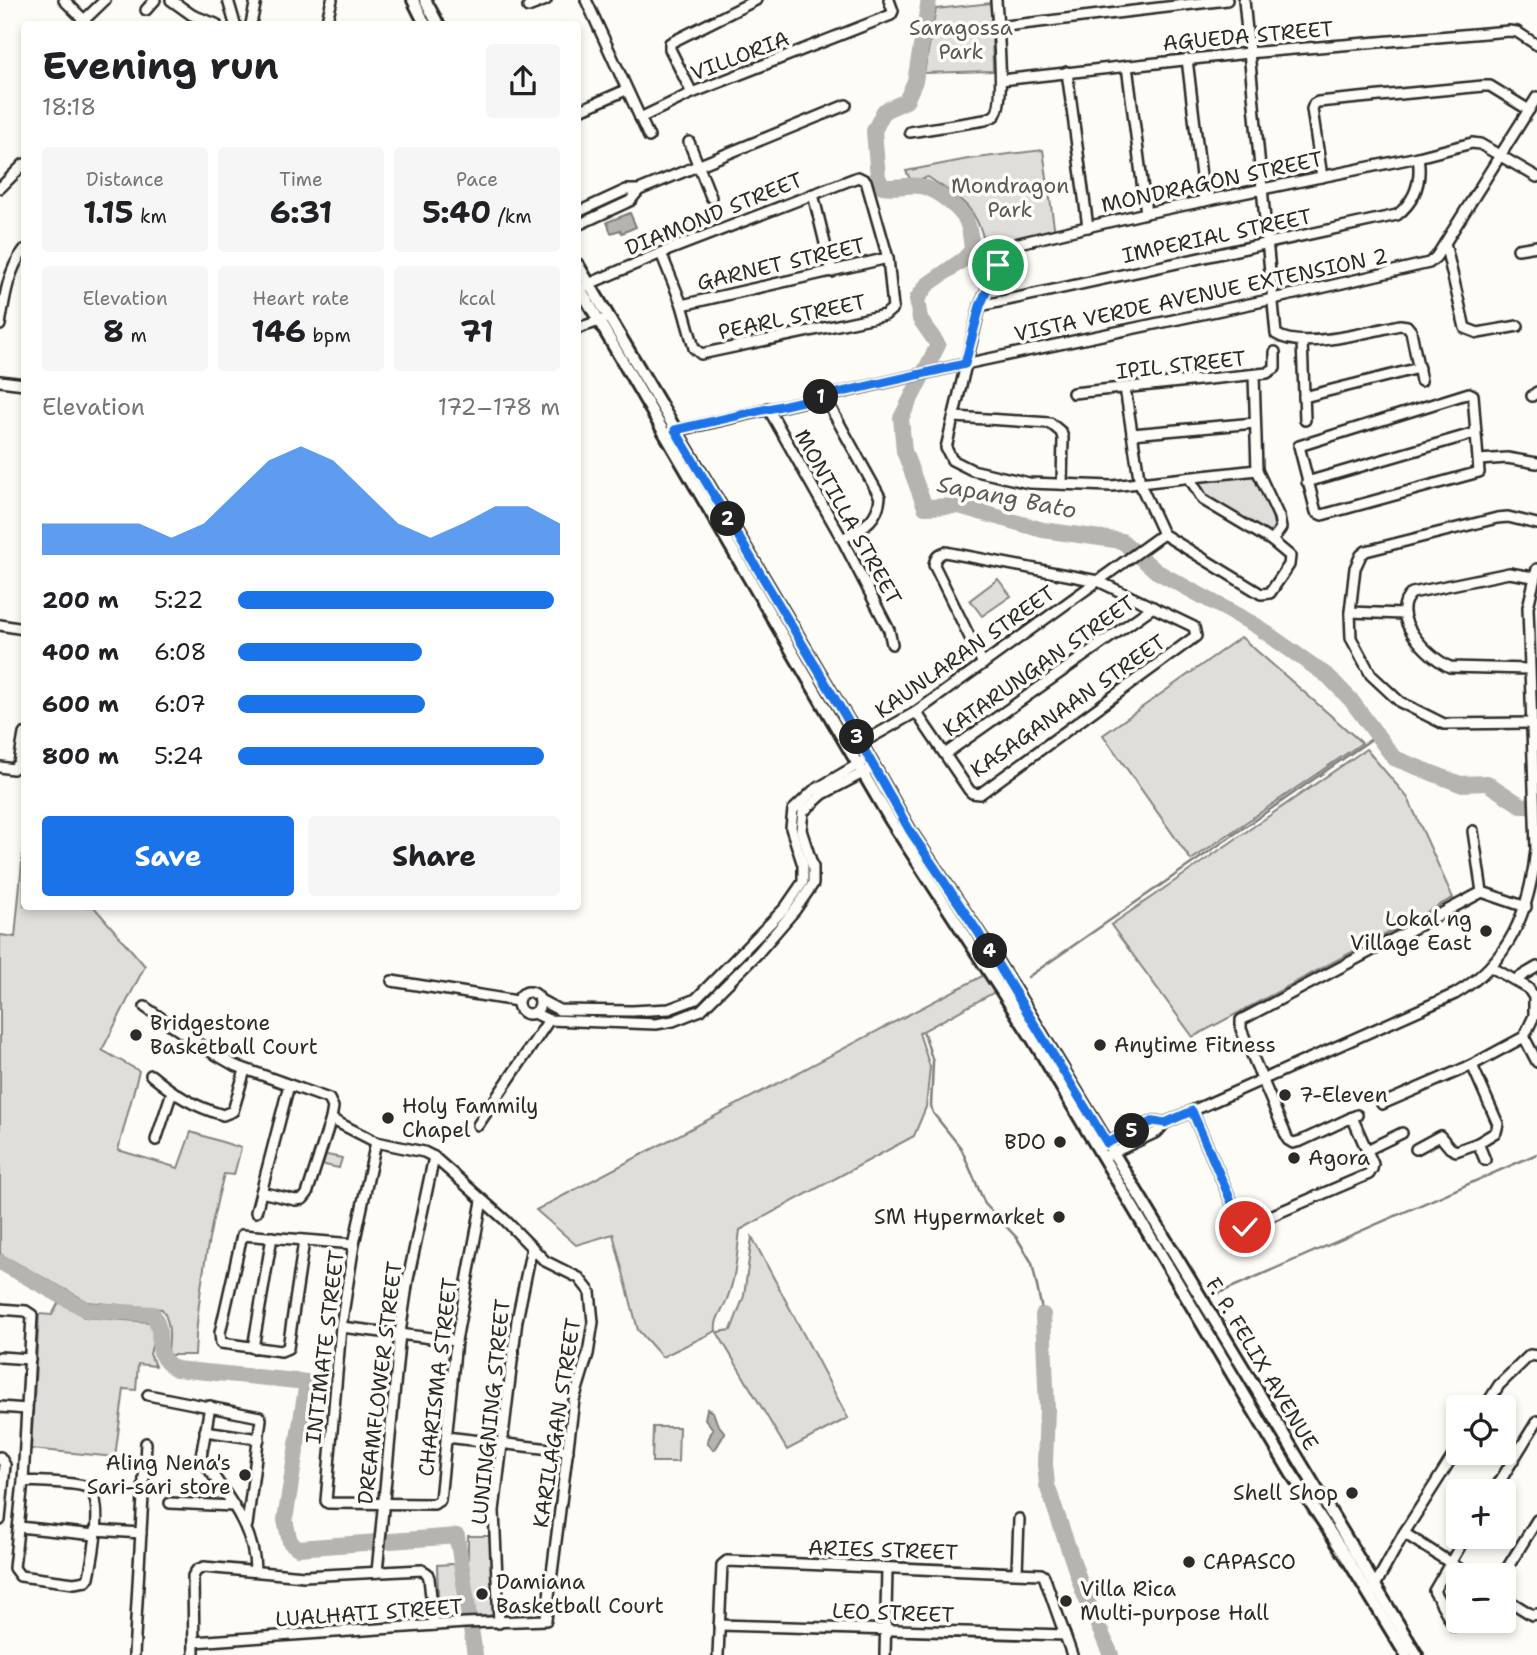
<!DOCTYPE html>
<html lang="en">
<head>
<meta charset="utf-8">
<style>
	:root { --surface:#fff; --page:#f6f6f6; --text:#202124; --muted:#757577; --accent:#1a73e8 }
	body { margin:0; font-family:"Shantell Sans",sans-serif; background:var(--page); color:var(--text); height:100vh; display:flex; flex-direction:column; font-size:26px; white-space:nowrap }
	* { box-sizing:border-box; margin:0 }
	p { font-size:23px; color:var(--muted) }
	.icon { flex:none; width:38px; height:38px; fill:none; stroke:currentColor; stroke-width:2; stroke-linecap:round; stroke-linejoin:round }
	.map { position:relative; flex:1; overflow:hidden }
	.details { position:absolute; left:21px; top:21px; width:560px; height:889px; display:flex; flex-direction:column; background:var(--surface); border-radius:7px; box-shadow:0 4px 10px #0003 }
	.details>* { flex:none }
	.fabs { position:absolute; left:1446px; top:1395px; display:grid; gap:14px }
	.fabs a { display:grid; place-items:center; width:70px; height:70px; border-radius:7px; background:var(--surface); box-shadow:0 4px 10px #0003; font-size:35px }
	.pin { position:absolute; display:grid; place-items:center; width:60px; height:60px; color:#fff; margin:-30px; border:4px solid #fff; border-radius:50%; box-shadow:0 2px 7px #0007 }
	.km { position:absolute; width:35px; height:35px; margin:-18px; border-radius:50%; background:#222; color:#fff; font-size:19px; line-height:35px; text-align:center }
	.round { display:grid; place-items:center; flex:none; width:74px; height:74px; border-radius:7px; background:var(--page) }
	.headline { display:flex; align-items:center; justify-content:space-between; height:119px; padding:0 21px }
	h1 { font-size:38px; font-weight:700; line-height:52px }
	.stats { display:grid; grid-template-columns:repeat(3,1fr); gap:10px; height:119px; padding:7px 21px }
	.stats div { display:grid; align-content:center; border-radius:7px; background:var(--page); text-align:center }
	.stats b { font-size:30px; font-weight:700 }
	.stats small { font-size:19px; font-weight:400 }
	.stats p { font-size:19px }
	.chart { height:196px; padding:14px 21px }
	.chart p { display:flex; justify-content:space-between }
	.chart svg { width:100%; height:126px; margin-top:7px; fill:var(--accent); opacity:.7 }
	.action { display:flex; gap:14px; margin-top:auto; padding:14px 21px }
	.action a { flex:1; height:80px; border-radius:7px; background:var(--accent); color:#fff; font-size:28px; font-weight:700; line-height:80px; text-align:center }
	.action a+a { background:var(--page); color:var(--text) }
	ul { padding:0 21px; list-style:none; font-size:23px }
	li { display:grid; grid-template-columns:112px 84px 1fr; align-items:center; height:52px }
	li i { height:18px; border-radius:9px; background:var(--accent) }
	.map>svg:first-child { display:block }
	.green { fill:#dfdeda; stroke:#858482; stroke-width:2 }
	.water { fill:#b5b4b1; stroke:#7e7d7b; stroke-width:2 }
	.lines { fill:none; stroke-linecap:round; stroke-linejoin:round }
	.stream { stroke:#7e7d7b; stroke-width:2.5 }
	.river { stroke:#b5b4b1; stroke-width:16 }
	.minor-casing { stroke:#2b2b2b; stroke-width:14 }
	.major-casing { stroke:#2b2b2b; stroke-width:16 }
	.minor { stroke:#fdfcf7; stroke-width:9 }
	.major { stroke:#fdfcf7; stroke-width:10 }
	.route-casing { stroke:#fff; stroke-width:14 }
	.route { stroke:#1a73e8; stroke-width:9 }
	.poi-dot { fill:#2b2b2b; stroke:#fdfcf7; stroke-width:2.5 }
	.labels { text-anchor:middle; stroke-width:7; stroke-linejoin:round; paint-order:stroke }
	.park-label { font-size:21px; fill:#585857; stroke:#fdfcf7 }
	.street-label { font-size:21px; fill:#2b2b2b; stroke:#fdfcf7 }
	.poi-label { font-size:21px; fill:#2b2b2b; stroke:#fdfcf7; text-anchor:start }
	.water-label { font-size:23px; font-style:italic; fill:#5b5b5a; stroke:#fdfcf7 }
</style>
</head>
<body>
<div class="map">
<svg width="1537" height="1655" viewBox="0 0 1537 1655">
	<rect width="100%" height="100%" fill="#fdfcf7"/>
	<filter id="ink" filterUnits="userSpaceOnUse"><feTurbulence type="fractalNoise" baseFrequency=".0143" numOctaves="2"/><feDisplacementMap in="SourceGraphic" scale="14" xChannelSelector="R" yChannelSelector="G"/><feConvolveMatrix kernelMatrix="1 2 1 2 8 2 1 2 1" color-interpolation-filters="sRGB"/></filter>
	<g filter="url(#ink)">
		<g class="green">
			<path d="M991,3L993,71L924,73L936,9Z"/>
			<path d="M1043,150L1055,233L1003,249L984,240C974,203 958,198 928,177L911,181L906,171L968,159Z"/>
			<path d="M1255,472L1272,516L1275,530L1266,533L1208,500L1195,481Z"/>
			<path d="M998,579L1011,596L982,616L970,600Z"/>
			<path d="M1241,637L1362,743L1191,860L1103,735Z"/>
			<path d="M1366,749L1408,798L1453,898L1193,1037L1111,925Z"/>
			<path d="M24,840V906L94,907L145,966L102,1050L139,1071L118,1150L178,1168L191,1132L241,1148L234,1175L224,1174C209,1229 197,1298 195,1355H167C170,1340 171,1322 162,1309L88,1302L0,1254V935L15,937Z"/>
			<path d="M984,975L995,992L919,1033L930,1067L926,1107L914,1136L740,1230C737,1253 736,1277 727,1299C723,1310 714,1319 716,1331L662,1357L638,1330L613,1234L576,1245L536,1210Z"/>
			<path d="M322,1154L342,1158L339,1168L320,1164Z"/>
			<path d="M752,1237L848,1418L787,1450L717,1332L731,1330L744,1296Z"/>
			<path d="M60,1300L84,1317L150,1322L155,1334L150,1354L155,1366L138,1364L136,1390L124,1389L115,1457L31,1449L39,1314L52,1315Z"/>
			<path d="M653,1427H679L678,1462H652Z"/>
			<path d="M468,1536H491L496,1615L439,1620L437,1565L468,1563Z"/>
		</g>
		<g class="water">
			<path d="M630,213L636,227L622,233L620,230L611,233L607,222Z"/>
			<path d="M707,1409L713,1412L717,1423L725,1433L716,1448L713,1450L707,1442L713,1429L705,1419Z"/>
		</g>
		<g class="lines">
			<g class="stream">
				<path d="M1028,977L1376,736"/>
				<path d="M924,1033L933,1062L931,1106L933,1113L961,1148L985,1204L1017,1238L1032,1263L1043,1315"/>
				<path d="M1210,1297L1537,1154"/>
			</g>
			<g class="river">
				<path d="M929,0L915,81L906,101L884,111L874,131L878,177L882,186C894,189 908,184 920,186C935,189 956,205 965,218C970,226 971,240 972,250L964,259L927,285L917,299L920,319L938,345L901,418L904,451L925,507L959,506L1043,530L1122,541L1156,571L1255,625L1329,677L1351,700L1394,758L1460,784L1487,783L1522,806L1537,805"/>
				<path d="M0,1262L87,1310L153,1314C168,1338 148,1353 176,1369L307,1382L285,1520L290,1542L298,1548L457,1536L475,1655"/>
				<path d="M1043,1315L1047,1409L1045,1464L1047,1485L1083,1591L1111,1655"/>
			</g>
			<g class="minor-casing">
				<g id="minor">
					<path d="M64,0L84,20"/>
					<path d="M171,0L192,15L216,24"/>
					<path d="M228,0L235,24"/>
					<path d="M586,0L649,137"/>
					<path d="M1244,0L1276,334C1301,351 1371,331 1400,325L1407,326L1411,331L1421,381"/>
					<path d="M528,7L546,0"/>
					<path d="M146,10L155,0"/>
					<path d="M80,24L105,0"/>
					<path d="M251,24L256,0"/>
					<path d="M326,24L332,0"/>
					<path d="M997,27L1227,0"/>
					<path d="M1187,59L1204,201"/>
					<path d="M1127,66L1146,213"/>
					<path d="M1067,72L1088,227"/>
					<path d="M1001,80L1248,53L1509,31L1517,32L1537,45"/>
					<path d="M692,93L670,49V43L756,0"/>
					<path d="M578,111L626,90"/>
					<path d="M640,118L692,93L891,15L893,11L889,0"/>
					<path d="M910,132L985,120C988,118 992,118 995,115C1006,105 997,18 996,0"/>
					<path d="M689,142L711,197"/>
					<path d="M1322,177L1312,109L1314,104L1318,102L1483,86H1490L1529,110"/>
					<path d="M0,188L24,164"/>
					<path d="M813,194L832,272"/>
					<path d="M578,212L626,190H639L846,105"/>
					<path d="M578,225L630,201L639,190"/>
					<path d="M1445,243L1465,328L1478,333L1518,326"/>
					<path d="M1518,249L1537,246"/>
					<path d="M584,286L661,253L858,177L866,181L888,258L893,308L885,315L701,354L694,348L682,305L661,253"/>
					<path d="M682,305L888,258"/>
					<path d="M980,306L1397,215C1416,200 1422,181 1418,157"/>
					<path d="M0,325C4,300 8,270 24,250"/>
					<path d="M578,328L603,320"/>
					<path d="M1302,341L1305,420"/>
					<path d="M1254,375L1257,470L1279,517L1281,528L1272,541"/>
					<path d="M0,381L24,384"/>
					<path d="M1125,388L1140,484L1163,534L1261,594L1270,593L1289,565L1290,556L1272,541L1203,500L1190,479"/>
					<path d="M1073,393L1267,373L1275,368V352"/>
					<path d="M1469,393L1473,395L1479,472L1322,515L1316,512L1299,446Z"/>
					<path d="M824,396L880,497C878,522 861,528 842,539"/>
					<path d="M1532,396L1537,392"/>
					<path d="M1304,397L1419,368"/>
					<path d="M768,408L842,539L889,630L892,644"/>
					<path d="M954,417L1050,423L1061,432L1063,438L1062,484"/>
					<path d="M671,432L965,364L1273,299L1429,263L1436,257L1445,243L1537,97"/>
					<path d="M1132,434L1255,423"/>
					<path d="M1479,460L1507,458L1537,463"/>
					<path d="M1257,470L1112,486L1029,483L972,470L952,460L946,448L980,306L1001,256L1007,248L1019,243L1146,213L1418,157L1472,143L1480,144L1537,177"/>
					<path d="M1307,482L1475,433"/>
					<path d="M1350,612L1403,614"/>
					<path d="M0,625L24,629"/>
					<path d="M1529,669L1450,667C1429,658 1386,615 1412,593L1509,573L1534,577"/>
					<path d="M916,712L969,790L972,793L980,794L1196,636L1194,627L1098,581L945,552C938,554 935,558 934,565L983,664"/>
					<path d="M1530,723L1444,724L1400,702L1371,675L1351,638L1350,612L1355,568L1361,555L1366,551L1497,518L1508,517L1537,524"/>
					<path d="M851,749L916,712L1163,534"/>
					<path d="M945,754L1153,607"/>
					<path d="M0,767L13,769L19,763L24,734"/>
					<path d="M1473,831L1482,892"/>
					<path d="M1515,980L1537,967"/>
					<path d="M392,981L517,1001"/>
					<circle cx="529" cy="1003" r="11"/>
					<path d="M540,1000L559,1010L632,1011L669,1009L696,999L785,908L803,882V865L791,828L793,810L813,791L869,758"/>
					<path d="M145,1007L206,1049L234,1065L329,1099L333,1107L331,1119L376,1142L424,1152L434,1157L505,1220L545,1261L579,1278L590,1292L593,1322L588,1354L574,1400L546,1620L465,1623L194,1642"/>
					<path d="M534,1013L549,1020L656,1024L673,1021L701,1010L758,953L795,910L813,884V867L801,830L803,812L823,794L874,767"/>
					<path d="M1524,1037L1537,1062"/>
					<path d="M151,1075C175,1095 193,1106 223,1115L233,1111L245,1070"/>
					<path d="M1382,1104L1472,1065L1524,1037L1534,1016V997L1528,988L1491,967"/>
					<path d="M1192,1111L1241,1224L1245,1227L1369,1174L1372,1169L1373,1164L1352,1117"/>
					<path d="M1357,1115L1301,1141L1293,1143L1288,1140L1241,1029V1020L1482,892L1526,907"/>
					<path d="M478,1125L549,1020"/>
					<path d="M156,1140L172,1092"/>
					<path d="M376,1142L354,1244L341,1327L326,1501L328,1503L434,1504L440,1500L456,1341L482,1201"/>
					<path d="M1478,1143L1485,1160"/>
					<path d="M1102,1145L1154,1121L1165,1123"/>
					<path d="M1416,1149L1440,1136L1450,1148L1456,1151L1478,1143L1496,1132L1498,1124L1472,1065"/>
					<path d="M1367,1150L1402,1133"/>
					<path d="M1108,1155L1157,1132L1165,1123L1455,994C1510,962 1530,910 1536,849L1528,607L1537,569"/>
					<path d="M261,1192L295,1200L303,1199L307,1194L331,1119"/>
					<path d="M256,1212L289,1085"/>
					<path d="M304,1241L288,1348L281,1351L221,1343L220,1333L242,1235L354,1244"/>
					<path d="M0,1309L26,1311L32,1315L23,1481L14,1568L20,1576L74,1583L86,1581L89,1577C93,1558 105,1499 88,1488C79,1482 36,1482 23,1481"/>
					<path d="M341,1327L456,1341"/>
					<path d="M253,1348L272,1237"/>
					<path d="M0,1357L30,1359"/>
					<path d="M148,1395L260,1417L261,1419L247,1525"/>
					<path d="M210,1406L201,1457C224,1494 255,1525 255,1571"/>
					<path d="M0,1407L27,1409"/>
					<path d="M1485,1407L1499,1385L1530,1355L1537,1356"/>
					<path d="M205,1431L259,1439"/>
					<path d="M446,1437L568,1451"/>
					<path d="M0,1457L5,1465L0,1520"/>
					<path d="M1494,1491L1537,1421"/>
					<path d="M170,1503L233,1506"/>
					<path d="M19,1527L95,1535"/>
					<path d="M95,1530L141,1533"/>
					<path d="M1404,1533L1469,1575"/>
					<path d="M377,1572L400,1333L408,1279L434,1157"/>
					<path d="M1017,1572L1019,1519"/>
					<path d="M1503,1575L1537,1520"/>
					<path d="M1372,1591L1404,1533L1458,1448"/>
					<path d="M1503,1597L1532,1615L1537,1614"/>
					<path d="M499,1623L494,1511L517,1320L532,1247"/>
					<path d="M719,1625L1065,1635"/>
					<path d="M1454,1626L1434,1591L1466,1536"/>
					<path d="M134,1655L146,1443"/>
					<path d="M194,1655L193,1576L197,1570L204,1567L304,1576L422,1570L427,1573L429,1578L434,1625"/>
					<path d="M718,1655L722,1565L727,1561L1041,1574L1044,1576L1072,1655"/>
					<path d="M885,1655L887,1569"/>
				</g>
			</g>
			<g class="major-casing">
				<g id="major">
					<path d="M413,0L425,24"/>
					<path d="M425,0L438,24"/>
					<path d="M578,265L847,719L910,831L978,932L1027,1010L1417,1655"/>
					<path d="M578,285L891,821L1032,1038L1291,1473L1345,1555L1406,1655"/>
				</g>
			</g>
			<use href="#minor" class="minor"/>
			<use href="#major" class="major"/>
		</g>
	</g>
	<g class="lines" filter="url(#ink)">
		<g class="route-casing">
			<path id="route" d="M998,265L980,306L965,364L675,430L847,719L910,831L978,932L1107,1143L1154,1121L1165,1123L1192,1111L1241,1224L1245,1227"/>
		</g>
		<use href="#route" class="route"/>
	</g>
	<g class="poi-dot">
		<circle cx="1486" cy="931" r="7"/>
		<circle cx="136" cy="1035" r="7"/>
		<circle cx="1100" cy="1045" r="7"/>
		<circle cx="1285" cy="1095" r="7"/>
		<circle cx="388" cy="1118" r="7"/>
		<circle cx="1060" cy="1142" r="7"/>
		<circle cx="1294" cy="1158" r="7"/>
		<circle cx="1059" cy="1217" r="7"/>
		<circle cx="245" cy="1475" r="7"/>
		<circle cx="1352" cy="1493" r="7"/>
		<circle cx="1189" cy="1562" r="7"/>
		<circle cx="482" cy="1594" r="7"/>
		<circle cx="1066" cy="1601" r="7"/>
	</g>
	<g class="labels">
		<g class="park-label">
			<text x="961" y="35">Saragossa<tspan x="961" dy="24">Park</tspan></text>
			<text x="1010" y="193">Mondragon<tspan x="1010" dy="24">Park</tspan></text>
		</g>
		<g class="street-label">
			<text transform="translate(1248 36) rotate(-5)" y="7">AGUEDA STREET</text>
			<text transform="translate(740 56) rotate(-21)" y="7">VILLORIA</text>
			<text transform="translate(1212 182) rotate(-12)" y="7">MONDRAGON STREET</text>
			<text transform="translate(714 214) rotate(-22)" y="7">DIAMOND STREET</text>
			<text transform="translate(1217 236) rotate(-12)" y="7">IMPERIAL STREET</text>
			<text transform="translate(781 264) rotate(-13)" y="7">GARNET STREET</text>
			<text transform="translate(1201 295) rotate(-12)" y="7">VISTA VERDE AVENUE EXTENSION 2</text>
			<text transform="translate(792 317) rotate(-12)" y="7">PEARL STREET</text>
			<text transform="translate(1181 365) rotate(-6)" y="7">IPIL STREET</text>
			<text transform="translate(848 517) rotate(61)" y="7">MONTILLA STREET</text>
			<text transform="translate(965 652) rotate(-35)" y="7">KAUNLARAN STREET</text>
			<text transform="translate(1039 666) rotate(-35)" y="7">KATARUNGAN STREET</text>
			<text transform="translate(1068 706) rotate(-35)" y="7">KASAGANAAN STREET</text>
			<text transform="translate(325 1347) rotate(-83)" y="7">INTIMATE STREET</text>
			<text transform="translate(1262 1364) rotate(59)" y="7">F. P. FELIX AVENUE</text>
			<text transform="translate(438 1377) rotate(-83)" y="7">CHARISMA STREET</text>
			<text transform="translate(380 1383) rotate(-83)" y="7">DREAMFLOWER STREET</text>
			<text transform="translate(491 1412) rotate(-84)" y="7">LUNINGNING STREET</text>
			<text transform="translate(557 1423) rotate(-81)" y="7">KARILAGAN STREET</text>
			<text transform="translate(883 1550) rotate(2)" y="7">ARIES STREET</text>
			<text transform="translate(369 1613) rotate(-4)" y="7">LUALHATI STREET</text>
			<text transform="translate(893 1613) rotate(2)" y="7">LEO STREET</text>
		</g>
		<g class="poi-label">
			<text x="1472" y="926" text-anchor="end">Lokal ng<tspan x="1472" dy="24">Village East</tspan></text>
			<text x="150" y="1030">Bridgestone<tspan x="150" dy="24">Basketball Court</tspan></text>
			<text x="1114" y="1052">Anytime Fitness</text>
			<text x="1299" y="1102">7-Eleven</text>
			<text x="402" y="1113">Holy Fammily<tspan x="402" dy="24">Chapel</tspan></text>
			<text x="1046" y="1149" text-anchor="end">BDO</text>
			<text x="1308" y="1165">Agora</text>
			<text x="1045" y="1224" text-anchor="end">SM Hypermarket</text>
			<text x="231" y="1470" text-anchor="end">Aling Nena's<tspan x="231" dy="24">Sari-sari store</tspan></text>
			<text x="1338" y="1500" text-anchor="end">Shell Shop</text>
			<text x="1203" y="1569">CAPASCO</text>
			<text x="496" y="1589">Damiana<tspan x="496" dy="24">Basketball Court</tspan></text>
			<text x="1080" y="1596">Villa Rica<tspan x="1080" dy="24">Multi-purpose Hall</tspan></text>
		</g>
		<g class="water-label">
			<text transform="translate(1007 497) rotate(11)" y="8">Sapang Bato</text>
		</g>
	</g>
</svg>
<div class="fabs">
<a><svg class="icon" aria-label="locate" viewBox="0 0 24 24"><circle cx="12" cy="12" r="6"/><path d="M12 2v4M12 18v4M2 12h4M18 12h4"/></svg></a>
<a>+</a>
<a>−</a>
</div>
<div class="pin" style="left:998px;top:265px;background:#1e9e55"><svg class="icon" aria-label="arrive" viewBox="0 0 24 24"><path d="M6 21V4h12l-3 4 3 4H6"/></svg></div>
<div class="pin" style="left:1245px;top:1227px;background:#d93025"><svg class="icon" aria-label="check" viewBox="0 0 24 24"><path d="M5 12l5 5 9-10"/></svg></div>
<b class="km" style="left:821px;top:397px">1</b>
<b class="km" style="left:728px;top:519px">2</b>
<b class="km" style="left:857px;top:737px">3</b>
<b class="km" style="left:990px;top:951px">4</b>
<b class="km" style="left:1132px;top:1131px">5</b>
<section class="details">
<div class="headline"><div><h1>Evening run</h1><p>18:18</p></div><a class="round"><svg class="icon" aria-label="share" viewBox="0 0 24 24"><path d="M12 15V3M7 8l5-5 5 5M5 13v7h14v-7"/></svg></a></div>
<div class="stats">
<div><p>Distance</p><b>1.15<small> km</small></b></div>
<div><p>Time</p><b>6:31</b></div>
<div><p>Pace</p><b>5:40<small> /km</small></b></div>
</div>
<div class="stats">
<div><p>Elevation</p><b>8<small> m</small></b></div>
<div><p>Heart rate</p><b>146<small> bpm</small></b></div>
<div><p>kcal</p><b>71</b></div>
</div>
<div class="chart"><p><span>Elevation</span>172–178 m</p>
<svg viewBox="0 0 160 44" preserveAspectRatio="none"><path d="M0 44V33L10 33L20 33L30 33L40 38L50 33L60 22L70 11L80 6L90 11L100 22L110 33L120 38L130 33L140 27L150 27L160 33V44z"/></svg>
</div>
<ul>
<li><b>200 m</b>5:22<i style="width:98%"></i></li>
<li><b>400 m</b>6:08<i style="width:57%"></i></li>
<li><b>600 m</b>6:07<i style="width:58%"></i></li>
<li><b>800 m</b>5:24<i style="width:95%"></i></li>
</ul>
<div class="action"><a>Save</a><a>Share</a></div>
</section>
</div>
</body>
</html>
